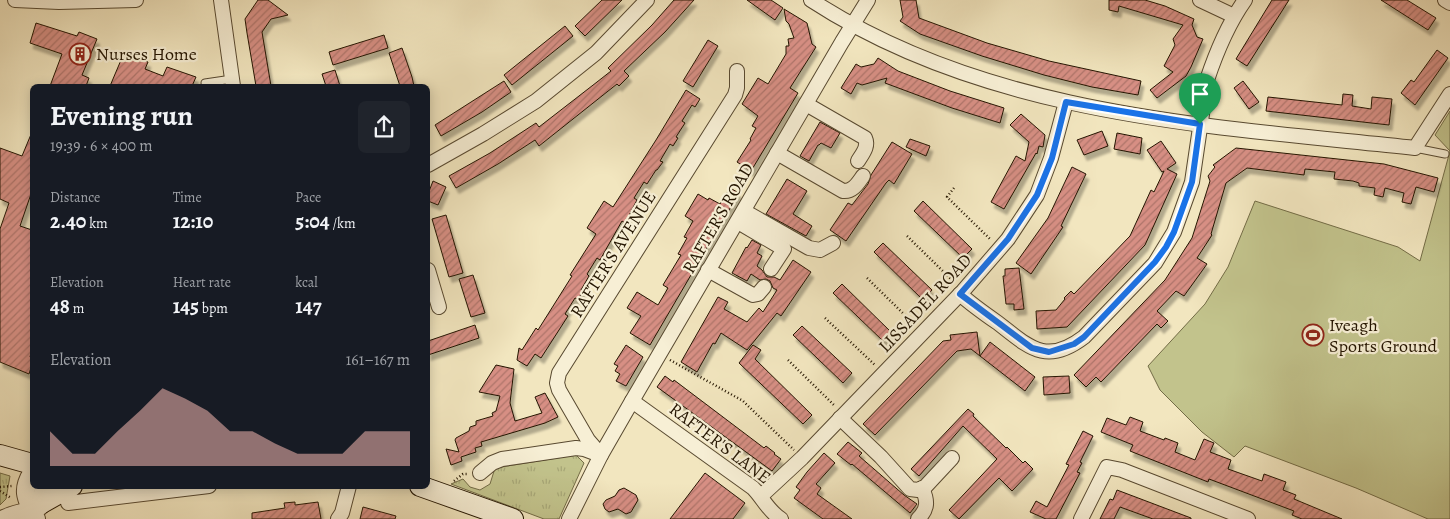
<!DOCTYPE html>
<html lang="en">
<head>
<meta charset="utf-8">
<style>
	:root { --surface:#171b24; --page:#20242c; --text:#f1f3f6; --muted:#9ea1a6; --accent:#c59692 }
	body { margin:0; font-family:Alegreya,serif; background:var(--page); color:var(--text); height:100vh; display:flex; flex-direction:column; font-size:19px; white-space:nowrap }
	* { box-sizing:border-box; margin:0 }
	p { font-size:16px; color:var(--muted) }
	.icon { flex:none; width:28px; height:28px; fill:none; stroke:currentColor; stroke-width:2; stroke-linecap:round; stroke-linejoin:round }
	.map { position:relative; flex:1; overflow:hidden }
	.panel { position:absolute; left:30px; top:84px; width:400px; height:405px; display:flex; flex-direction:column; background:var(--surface); border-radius:8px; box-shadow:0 2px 12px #0003 }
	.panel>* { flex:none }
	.pin { position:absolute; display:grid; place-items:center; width:42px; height:42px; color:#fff; margin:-51px -21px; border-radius:50% 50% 50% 0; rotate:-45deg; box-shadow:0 0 5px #0007 }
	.pin .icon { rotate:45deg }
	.round { display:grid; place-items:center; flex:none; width:52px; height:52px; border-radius:8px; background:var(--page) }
	.headline { display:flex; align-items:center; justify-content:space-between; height:85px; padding:0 20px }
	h1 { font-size:28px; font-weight:700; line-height:38px }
	.stats { display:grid; grid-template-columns:repeat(3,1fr); gap:8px; height:85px; padding:5px 20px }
	.stats div { display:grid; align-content:center }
	.stats b { font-size:21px; font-weight:700 }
	.stats small { font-size:14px; font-weight:400 }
	.stats p { font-size:14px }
	.chart { height:140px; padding:10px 20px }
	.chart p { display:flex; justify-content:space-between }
	.chart svg { width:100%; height:90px; margin-top:5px; fill:var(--accent); opacity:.7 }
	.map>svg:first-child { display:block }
	.grass { fill:url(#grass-tufts); stroke:#736c46 }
	.green { fill:#c2c38c; stroke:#736c46 }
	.building { fill:url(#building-hatch); stroke:#241501; filter:url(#shadow) }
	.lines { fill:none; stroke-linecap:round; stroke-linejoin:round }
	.service-casing { stroke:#584930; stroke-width:9 }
	.minor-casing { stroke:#584930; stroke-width:16 }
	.tertiary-casing { stroke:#584930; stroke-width:20 }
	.secondary-casing { stroke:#241501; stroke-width:22 }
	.path { stroke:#241501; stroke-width:2.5; stroke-dasharray:1 2.5; stroke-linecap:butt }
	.service { stroke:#f7efd5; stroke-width:7 }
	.minor { stroke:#f7efd5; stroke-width:14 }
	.tertiary { stroke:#f7efd5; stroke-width:18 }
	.secondary { stroke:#f7efd5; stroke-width:20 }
	.route-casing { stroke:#fff; stroke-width:10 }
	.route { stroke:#1a73e8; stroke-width:6 }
	.labels { text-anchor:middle; stroke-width:4.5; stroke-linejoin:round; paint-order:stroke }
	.poi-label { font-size:18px; fill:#241501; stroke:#f7efd5; text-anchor:start }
	.street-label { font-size:18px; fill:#241501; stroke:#f7efd5 }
</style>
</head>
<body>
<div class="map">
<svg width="1450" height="519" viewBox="0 0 1450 519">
	<defs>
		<pattern id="grass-tufts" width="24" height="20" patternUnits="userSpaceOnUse" patternTransform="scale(1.25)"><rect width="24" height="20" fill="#c2c38c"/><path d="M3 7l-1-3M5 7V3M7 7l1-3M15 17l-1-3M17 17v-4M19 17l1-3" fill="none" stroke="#a7a777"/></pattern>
		<pattern id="building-hatch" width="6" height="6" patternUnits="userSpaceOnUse" patternTransform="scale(1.25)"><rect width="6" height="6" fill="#d78f84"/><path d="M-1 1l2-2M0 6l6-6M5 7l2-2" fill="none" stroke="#ae746a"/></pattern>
		<filter id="shadow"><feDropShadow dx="3" dy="5.5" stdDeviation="1" flood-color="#0004"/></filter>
	</defs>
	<rect width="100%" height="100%" fill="#f2e6bf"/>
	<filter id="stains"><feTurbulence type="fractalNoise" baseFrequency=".004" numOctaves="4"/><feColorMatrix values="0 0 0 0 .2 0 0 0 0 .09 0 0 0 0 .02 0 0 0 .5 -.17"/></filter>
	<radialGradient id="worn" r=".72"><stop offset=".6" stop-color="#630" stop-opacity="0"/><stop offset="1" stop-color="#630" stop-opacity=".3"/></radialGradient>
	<g class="grass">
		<path d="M576,455L584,463L559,519H544L451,484L463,479L470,487L480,490L490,484L495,468Z"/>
		<path d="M0,473L10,476L6,499L0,505Z"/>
	</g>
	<path class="green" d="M1450,111V519H1428L1356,488L1245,446L1234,457L1202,432L1160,390L1148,366L1205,304L1228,267L1255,201L1398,247L1420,261L1450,151L1435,135Z"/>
	<g class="building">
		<path d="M258,0H268L288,15L271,19L262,32L271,86H256L247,33L245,19Z"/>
		<path d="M602,0H622L585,36L575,26Z"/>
		<path d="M674,0H694L665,32L624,71L629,76L619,86L617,84L539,146L535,140L498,164L456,188L449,176L490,153L536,123L539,127L597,82L611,71L608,68L652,25Z"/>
		<path d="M747,0H771L783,8L775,20Z"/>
		<path d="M900,0H916L919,18L987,43L1049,61L1141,81L1138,95L1092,87L1044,75L982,56L920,34L900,21L903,17Z"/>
		<path d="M1109,0H1145L1165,6L1194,19L1192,25L1197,37L1203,39L1191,67L1186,76L1157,98L1150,90L1173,72L1164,66L1175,45L1173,39L1183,25L1119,6L1118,12L1109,10Z"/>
		<path d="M1272,0H1289L1247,66L1236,59Z"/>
		<path d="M1381,0H1407L1436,18L1428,30Z"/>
		<path d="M784,9L807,23L812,44L816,47L790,88L798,93L751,171L737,162L751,140L750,139L756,128L752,126L758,116L742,104L758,78L768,84L786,54V46H789L788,39L794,38L789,24L786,21Z"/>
		<path d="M36,23L77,36L79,32L97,39L82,75L89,78L86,86H50L62,54L30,43Z"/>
		<path d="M565,26L573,36L512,85L504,75Z"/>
		<path d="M384,35L388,48L333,65L329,52Z"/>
		<path d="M708,40L718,46L693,87L683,81Z"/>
		<path d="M402,48L412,77L414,86H400L389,53Z"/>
		<path d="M1437,50L1448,58L1415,105L1401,93L1411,80L1414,82Z"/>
		<path d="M124,53L148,62L145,69L163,76L167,67L196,77L192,86H110Z"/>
		<path d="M878,58L898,71L950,91L1004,108L1000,123L952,108L885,83L887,78L862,85L857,83L851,94L841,88L856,64L861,67L874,64Z"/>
		<path d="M335,70L340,86H326L322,74Z"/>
		<path d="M504,81L511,92L482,112L441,136L435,125Z"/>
		<path d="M1243,81L1259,102L1249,109L1234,88Z"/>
		<path d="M686,90L700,99L695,107L692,105L682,121L685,123L676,137L678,138L673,146L670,144L660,161L663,162L657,170H656L647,184L644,182L634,198L637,200L625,223L622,221L600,260L597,258L587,274L589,276L581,290L583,291L578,299L575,298L565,314L568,316L541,358L535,354L527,366L517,360L519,348L522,350L536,328L538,330L572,276L570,275L596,234L587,228L604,201L613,207L656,140Z"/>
		<path d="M1343,94L1353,95L1352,106L1371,109L1372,97L1392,99L1389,125L1266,111L1268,97L1342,105Z"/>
		<path d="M1021,114L1045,135L1043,147L1039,146L1037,154L1036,153L1004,209L991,202L1016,156L1025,161L1029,142L1010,125Z"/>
		<path d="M820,122L840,133L831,148L821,143L819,145H818L809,161L800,156Z"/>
		<path d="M1102,131L1108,146L1084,155L1077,140Z"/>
		<path d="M32,132V191L20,226L32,230V349L30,357L32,359V364L29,374L0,362V229L9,203L0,199V148L22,156Z"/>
		<path d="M1117,133L1142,138L1140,154L1114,149Z"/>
		<path d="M910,139L930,146L926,156L906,147Z"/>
		<path d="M1161,141L1176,163L1167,169L1177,174L1145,245L1067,327L1037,329L1036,311L1056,310L1065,299L1064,298L1071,291L1074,294L1130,236L1151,190L1154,192L1164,171L1162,172L1147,150Z"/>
		<path d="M892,142L912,154L894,184L889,180L886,183L846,241L830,230L848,203L852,205L868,184L871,175Z"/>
		<path d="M1236,148L1384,164L1438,178L1434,192L1416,187L1411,204L1402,202L1404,193L1385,188L1383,197L1374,195L1375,188L1359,186V183L1353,181L1334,179L1335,172L1305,169L1304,175L1247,168L1226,183L1211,234L1212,235L1197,258L1207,264L1184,296L1176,291L1157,311L1168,321L1161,328L1157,324L1101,382L1096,377L1086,387L1074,375L1165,280L1192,238L1210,181L1208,176L1215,167L1213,165Z"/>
		<path d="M1072,167L1086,174L1061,226L1063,227L1031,274L1016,263L1048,218Z"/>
		<path d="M787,179L807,191L793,214L812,226L806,236L766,214Z"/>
		<path d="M433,181L446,187L438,205L428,201V194Z"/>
		<path d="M730,188L739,193L650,345L630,333L641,316L627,308L637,292L658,305L668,288L663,285L681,255L678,254L687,238L684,237L693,221L685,216L698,194L708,200L709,198L720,204Z"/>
		<path d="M923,201L972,249L963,258L914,211Z"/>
		<path d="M446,215L463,273L449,277L432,219Z"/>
		<path d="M752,240L761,245L757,253L762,256L757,266L762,270L767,277H774L780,280L793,260L811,272L781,316L777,313L747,350L721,333L715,344L713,343L697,372L681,362L718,297L728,302L724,309L747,322L759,308L763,312L777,290L773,288L770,281L766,279L760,280L751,274L747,281L732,273L746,247L747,248Z"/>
		<path d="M883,243L932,290L923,300L874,252Z"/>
		<path d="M1019,268L1024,309L1014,310V304H1006L1003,276H1005V269Z"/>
		<path d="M473,275L485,313L471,317L459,279Z"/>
		<path d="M842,284L891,332L883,341L833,293Z"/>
		<path d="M475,325L479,338L428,355V341Z"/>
		<path d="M802,326L852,373L843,383L793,335Z"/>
		<path d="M977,332L980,356L971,349L957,351L875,435L863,424L943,341L951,340L950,335Z"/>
		<path d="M990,342L1035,377L1025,391L980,356Z"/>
		<path d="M626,345L643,357L626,386L616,381L620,374L615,371L618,366L614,364Z"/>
		<path d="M753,345L761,350L755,359L812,415L803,424L739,363Z"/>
		<path d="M496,365L514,369L510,403L515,421L542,413L535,397L545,393L558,417L545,423L481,442L482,446L475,448L476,452L461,457L462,461L451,465L446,449L459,452L455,440L456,438L469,431L470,427L476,425V421L493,416L492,413L496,411L500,396L479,392Z"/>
		<path d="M665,376L673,382L674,380L764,448L766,446L775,453L774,454L781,459L772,471L657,387Z"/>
		<path d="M1069,376L1070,393L1044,395L1043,377Z"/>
		<path d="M968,409L974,414L973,416L1006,448L1007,447L1023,463L1025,461L1033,469L1012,491L999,478L959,519L949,510L997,459L963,426L919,476L911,469Z"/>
		<path d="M1130,417L1143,422L1140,431L1164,440L1165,438L1178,443L1175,452L1195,460L1204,439L1214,443L1210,452L1231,460L1228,469L1262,481L1264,474L1286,482L1283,490L1296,495L1294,499L1342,519H1302L1292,515L1294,511L1209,479L1208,482L1130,451L1133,445L1101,432L1107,418L1126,425Z"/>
		<path d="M1083,431L1093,436L1080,462L1082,463L1077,472L1080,473L1056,519H1046L1030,512L1036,501L1047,507L1069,465L1066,464Z"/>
		<path d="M848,442L862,453L859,456L904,495L917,504L910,513L852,464L851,465L837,454Z"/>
		<path d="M824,453L835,463L816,484L821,488L817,494L852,519H823L794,498L800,490L796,487L807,472Z"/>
		<path d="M705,473L745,503L733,519H670Z"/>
		<path d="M624,488L636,495L638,500L631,512L626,514L618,509L609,512L605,509L603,504L606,500L615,496L619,490Z"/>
		<path d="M1117,490L1191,518V519H1153L1120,507L1114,519H1100L1110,499L1113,500Z"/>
		<path d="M295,502V505L318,502L321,519H252V513L285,508L284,503Z"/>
		<path d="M363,507L396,516L395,519H360Z"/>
	</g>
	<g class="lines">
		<g class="service-casing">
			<g id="service">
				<path d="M205,83L232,79"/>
				<path d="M1415,148L1445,154"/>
			</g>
		</g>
		<g class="minor-casing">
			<g id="minor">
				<path d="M15,0L59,2L136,0"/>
				<path d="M221,0L233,86"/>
				<path d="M811,0C989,116 1210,126 1415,148L1450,94"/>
				<path d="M1200,0L1234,16"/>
				<path d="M1445,0L1450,3"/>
				<path d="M806,104L865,138C869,147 862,154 858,161"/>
				<path d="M777,153L843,191C853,192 858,183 863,176"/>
				<path d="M428,165L483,134L536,101L596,53L647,0"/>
				<path d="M744,211L809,248L820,250L833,243"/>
				<path d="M738,222L784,249L771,269"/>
				<path d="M428,270L439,307"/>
				<path d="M708,270L753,295L758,294L764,287"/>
				<path d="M960,294C972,305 985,314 998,323C1029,347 1046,366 1084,337L1155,263L1174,232L1192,182L1207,80C1216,53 1228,24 1245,0"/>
				<path d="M632,401L753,488C763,498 768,511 781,519"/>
				<path d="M840,418L881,457L910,489L918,490L925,487L952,458"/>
				<path d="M601,455L588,440L559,390L557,383L559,373L735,95L737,88V71"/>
				<path d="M480,473L492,463L502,459L576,448L584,449L600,455"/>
				<path d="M761,496L802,458L963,291L1008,239L1037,195L1051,158L1066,102"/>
				<path d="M68,503L209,486"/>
				<path d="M338,519L342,513L349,486"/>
				<path d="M569,519L601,455L632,401L842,42L868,0"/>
				<path d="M918,519C928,509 928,501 922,488"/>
				<path d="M1081,519L1107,467L1122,470L1248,519"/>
			</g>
		</g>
		<g class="tertiary-casing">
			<g id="tertiary">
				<path d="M32,473C20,492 28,501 36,519"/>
				<path d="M4,519C16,513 29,513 40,506L45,486"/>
			</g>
		</g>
		<g class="secondary-casing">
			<g id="secondary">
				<path d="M0,455L32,464"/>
				<path d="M420,486L513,519"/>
				<path d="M42,503L72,486"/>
			</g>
		</g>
		<g class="path">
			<path d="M954,188L947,197L991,240"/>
			<path d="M907,236L954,282"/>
			<path d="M867,278L914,324"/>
			<path d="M825,318L875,365"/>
			<path d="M670,360L743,401L794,450"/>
			<path d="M788,360L835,406"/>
			<path d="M454,481L463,474H469"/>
			<path d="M0,487L12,486"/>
			<path d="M0,491L11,498"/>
		</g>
		<use href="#service" class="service"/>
		<use href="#minor" class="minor"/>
		<use href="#tertiary" class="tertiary"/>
		<use href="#secondary" class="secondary"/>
	</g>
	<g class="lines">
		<g class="route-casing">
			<path id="route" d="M1066,102L1200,124L1192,182L1174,232L1166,247L1155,262L1084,337L1074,344L1049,352L1032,348L960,294L1008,239L1037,195L1052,158Z"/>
		</g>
		<use href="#route" class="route"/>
	</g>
	<defs>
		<g id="building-ring" transform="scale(1.125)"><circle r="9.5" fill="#f7efd5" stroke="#8f2418" stroke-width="1.5"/><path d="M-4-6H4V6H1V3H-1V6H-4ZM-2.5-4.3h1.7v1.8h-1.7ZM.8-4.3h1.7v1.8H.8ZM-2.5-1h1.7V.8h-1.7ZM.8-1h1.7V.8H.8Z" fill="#8f2418"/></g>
		<g id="stadium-ring" transform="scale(1.125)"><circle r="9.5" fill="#f7efd5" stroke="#8f2418" stroke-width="1.5"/><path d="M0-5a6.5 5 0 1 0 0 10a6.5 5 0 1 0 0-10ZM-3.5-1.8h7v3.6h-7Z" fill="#8f2418"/></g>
	</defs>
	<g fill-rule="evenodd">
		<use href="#building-ring" x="80" y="54"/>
		<use href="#stadium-ring" x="1313" y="335"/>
	</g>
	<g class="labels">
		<g class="poi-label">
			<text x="96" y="60">Nurses Home</text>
			<text x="1329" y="331">Iveagh<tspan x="1329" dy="21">Sports Ground</tspan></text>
		</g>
		<g class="street-label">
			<text transform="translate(718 218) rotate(-60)" y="6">RAFTER'S ROAD</text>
			<text transform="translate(613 254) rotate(-58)" y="6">RAFTER'S AVENUE</text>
			<text transform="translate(925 303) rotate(-47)" y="6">LISSADEL ROAD</text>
			<text transform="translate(720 443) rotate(37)" y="6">RAFTER'S LANE</text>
		</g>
	</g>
	<rect width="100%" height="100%" filter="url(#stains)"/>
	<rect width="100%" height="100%" fill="url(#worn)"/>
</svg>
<div class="pin" style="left:1200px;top:124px;background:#1e9e55"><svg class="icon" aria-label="arrive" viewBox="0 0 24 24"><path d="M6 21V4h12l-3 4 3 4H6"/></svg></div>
<section class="panel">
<div class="headline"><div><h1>Evening run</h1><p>19:39 · 6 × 400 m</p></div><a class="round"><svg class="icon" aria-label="share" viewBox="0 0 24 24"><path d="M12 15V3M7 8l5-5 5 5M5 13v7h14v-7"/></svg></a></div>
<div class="stats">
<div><p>Distance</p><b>2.40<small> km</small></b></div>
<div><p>Time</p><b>12:10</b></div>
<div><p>Pace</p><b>5:04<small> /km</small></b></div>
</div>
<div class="stats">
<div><p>Elevation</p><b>48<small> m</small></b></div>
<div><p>Heart rate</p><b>145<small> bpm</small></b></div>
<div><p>kcal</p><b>147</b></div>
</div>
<div class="chart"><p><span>Elevation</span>161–167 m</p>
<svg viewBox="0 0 160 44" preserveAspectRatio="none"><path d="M0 44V27L10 38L20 38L30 27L40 17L50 6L60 11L70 17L80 27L90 27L100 33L110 38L120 38L130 38L140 27L150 27L160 27V44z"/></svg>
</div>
</section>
</div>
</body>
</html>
